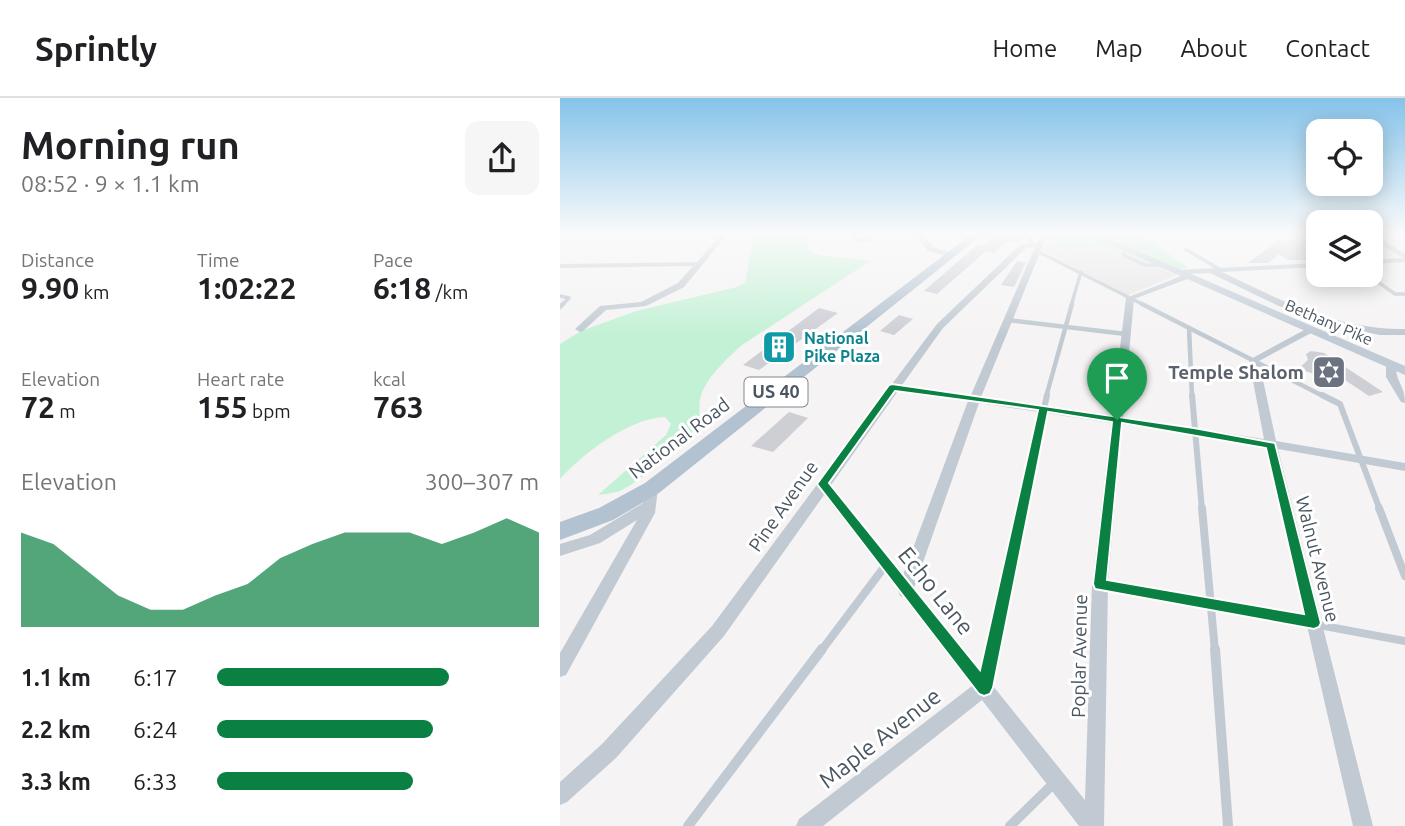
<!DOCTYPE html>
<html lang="en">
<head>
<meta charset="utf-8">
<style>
	:root { --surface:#fff; --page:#f6f6f6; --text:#202124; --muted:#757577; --line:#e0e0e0; --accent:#0b8043 }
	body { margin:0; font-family:Ubuntu,sans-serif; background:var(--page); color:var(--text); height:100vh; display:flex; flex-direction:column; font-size:26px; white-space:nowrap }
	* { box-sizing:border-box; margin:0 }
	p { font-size:23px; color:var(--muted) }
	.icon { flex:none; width:38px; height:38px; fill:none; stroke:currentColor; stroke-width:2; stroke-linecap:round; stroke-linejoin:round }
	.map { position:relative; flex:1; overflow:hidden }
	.side { display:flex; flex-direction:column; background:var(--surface); width:560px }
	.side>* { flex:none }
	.controls { position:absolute; left:746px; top:21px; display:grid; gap:14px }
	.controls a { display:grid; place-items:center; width:77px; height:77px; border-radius:14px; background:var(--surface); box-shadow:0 4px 18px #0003; font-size:35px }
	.pin { position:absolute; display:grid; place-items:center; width:60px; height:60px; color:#fff; margin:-72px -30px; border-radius:50% 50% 50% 0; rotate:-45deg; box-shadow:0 0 7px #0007 }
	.pin .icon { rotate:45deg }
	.round { display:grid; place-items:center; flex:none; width:74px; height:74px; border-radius:14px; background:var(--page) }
	.summary { display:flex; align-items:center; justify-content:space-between; height:119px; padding:0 21px }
	h1 { font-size:38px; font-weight:600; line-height:52px }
	.metrics { display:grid; grid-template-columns:repeat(3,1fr); gap:10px; height:119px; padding:7px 21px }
	.metrics div { display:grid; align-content:center }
	.metrics b { font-size:30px; font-weight:600 }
	.metrics small { font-size:19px; font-weight:400 }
	.metrics p { font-size:19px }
	.chart { height:196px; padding:14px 21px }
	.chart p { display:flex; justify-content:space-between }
	.chart svg { width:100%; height:126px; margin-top:7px; fill:var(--accent); opacity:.7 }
	ul { padding:0 21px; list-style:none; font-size:23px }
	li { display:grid; grid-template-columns:112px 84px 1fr; align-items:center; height:52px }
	li i { height:18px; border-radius:9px; background:var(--accent) }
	header { display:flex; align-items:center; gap:42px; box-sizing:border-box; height:98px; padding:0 35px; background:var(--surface); border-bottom:2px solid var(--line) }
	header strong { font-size:33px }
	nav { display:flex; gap:38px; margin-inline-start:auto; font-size:24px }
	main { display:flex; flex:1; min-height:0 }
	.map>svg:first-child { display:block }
	.education { fill:#e6e4e5 }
	.green { fill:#c3f1d5 }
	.building { fill:#cdcfd5 }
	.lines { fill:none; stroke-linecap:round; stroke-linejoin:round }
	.lane-far4 { stroke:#c1cad2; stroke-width:3.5 }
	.lane-far3 { stroke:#c1cad2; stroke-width:4.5 }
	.lane-far2 { stroke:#c1cad2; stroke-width:6 }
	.lane-far1 { stroke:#c1cad2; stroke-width:8 }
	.lane { stroke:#c1cad2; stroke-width:10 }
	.street { fill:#c1cad2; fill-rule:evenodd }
	.secondary { fill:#c1cbd6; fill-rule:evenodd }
	.primary { fill:#b3c2d1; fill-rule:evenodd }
	.route { fill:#0b8043; stroke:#fff; stroke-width:2; fill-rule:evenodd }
	.labels { text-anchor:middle; stroke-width:6; stroke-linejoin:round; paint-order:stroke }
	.far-street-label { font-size:16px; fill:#4a5661; stroke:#fff }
	.far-culture-label { font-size:16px; font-weight:bold; fill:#0d838f; stroke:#fff; text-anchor:start }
	.shield { fill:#fff; stroke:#808990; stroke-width:2 }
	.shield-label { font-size:18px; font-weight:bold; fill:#4a5661 }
	.worship-label { font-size:19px; font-weight:bold; fill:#5b616d; stroke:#fff; text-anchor:end }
	.street-label { font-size:19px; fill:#4a5661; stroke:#fff }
	.near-street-label { font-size:23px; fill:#4a5661; stroke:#fff }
</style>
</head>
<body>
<header>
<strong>Sprintly</strong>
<nav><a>Home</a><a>Map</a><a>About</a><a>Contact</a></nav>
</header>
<main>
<section class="side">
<div class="summary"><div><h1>Morning run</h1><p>08:52 · 9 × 1.1 km</p></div><a class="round"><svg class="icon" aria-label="share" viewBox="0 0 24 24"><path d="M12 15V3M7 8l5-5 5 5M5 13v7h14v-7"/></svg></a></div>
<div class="metrics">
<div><p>Distance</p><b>9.90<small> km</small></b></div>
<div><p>Time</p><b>1:02:22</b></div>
<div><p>Pace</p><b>6:18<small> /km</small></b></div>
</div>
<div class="metrics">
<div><p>Elevation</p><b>72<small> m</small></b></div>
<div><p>Heart rate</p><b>155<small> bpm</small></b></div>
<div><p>kcal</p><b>763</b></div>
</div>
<div class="chart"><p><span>Elevation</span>300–307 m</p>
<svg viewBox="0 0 160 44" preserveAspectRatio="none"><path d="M0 44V11L10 15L20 24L30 33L40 38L50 38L60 33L70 29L80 20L90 15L100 11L110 11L120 11L130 15L140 11L150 6L160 11V44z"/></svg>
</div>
<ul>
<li><b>1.1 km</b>6:17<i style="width:72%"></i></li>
<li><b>2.2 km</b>6:24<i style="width:67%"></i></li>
<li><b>3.3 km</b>6:33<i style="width:61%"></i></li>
</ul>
</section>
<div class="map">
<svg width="845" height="728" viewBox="0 0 845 728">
	<rect width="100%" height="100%" fill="#f5f3f3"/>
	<path class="education" d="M492,135H523L617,177L568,197L482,152Z"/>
	<g class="green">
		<path d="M194,135H247L248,152L260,157L310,163L182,247C168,260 147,278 141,298C138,306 141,316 138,325C131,343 78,385 60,393C53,395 45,396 38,397L106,337L111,326L105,319C70,320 23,355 0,381V246L21,233L76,213L177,189L185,185Z"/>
		<path d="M492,135H523L553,148L545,151L533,145L509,153L487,143Z"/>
		<path d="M537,135H579L628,170L620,171Z"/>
	</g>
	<g class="building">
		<path d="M428,135H469L458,145L448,143L434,155L426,153L377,196L364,193L418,146L423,147L432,140L428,139Z"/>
		<path d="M742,141L758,150V162H728L719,156L708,165H688L717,143L733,142L738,144Z"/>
		<path d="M457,163L466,164L454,189L441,187Z"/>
		<path d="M259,210L278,215L199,272L183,267Z"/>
		<path d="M339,217L353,221L334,237L320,233Z"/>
		<path d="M751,253L764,255L823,294L809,298L782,280L765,279L738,271L748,262L746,256Z"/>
		<path d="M229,314L248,320L213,354L191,348Z"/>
	</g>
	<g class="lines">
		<g class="lane-far4">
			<path d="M293,135L297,143L312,141L309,135"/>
			<path d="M732,135L738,140"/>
			<path d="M747,135L758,142"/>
			<path d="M472,147L470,140L474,135"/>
			<path d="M566,151L563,157L585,167H603"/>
			<path d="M625,151L661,172"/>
			<path d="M477,153L586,208"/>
			<path d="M808,177L835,196H845"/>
			<path d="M0,198L9,200L1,208"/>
			<path d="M511,208L521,174"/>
		</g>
		<g class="lane-far3">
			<path d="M582,206L765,299"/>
			<path d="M0,209L3,206"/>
			<path d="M448,222L566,236"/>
			<path d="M629,230L632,299"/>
			<path d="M486,299L512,206"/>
		</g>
		<g class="lane-far2">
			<path d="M632,297L642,412"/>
			<path d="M762,297L780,306L820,412"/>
			<path d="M462,412L487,297"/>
		</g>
		<g class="lane-far1">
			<path d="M642,410L655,553"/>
			<path d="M819,410L845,478"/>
			<path d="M542,487L845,543"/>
			<path d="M261,553L325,468"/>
			<path d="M432,553L462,410"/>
		</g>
		<g class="lane">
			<path d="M655,551L668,728"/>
			<path d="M425,588L433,551"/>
			<path d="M128,728L262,551"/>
			<path d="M450,728L494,685"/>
		</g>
		<g class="street">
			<path d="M354,135H360L374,149L395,157L391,159L368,153Z"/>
			<path d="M482,135H488L421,299L552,317L566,200L626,176H615L614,174L618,172L758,165V169L662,174C722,203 776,231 845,231V237H820L767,226L719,208L650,175L628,176L631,178L630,180L574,201L563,319L704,341L689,262L748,230L751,231V235L699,263L716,343L845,365V373L718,351L813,728H793L706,349L562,326L548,486L544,728H519L422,602L263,728H236L239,721L412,588L343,499L340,498L338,492L264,397L164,538L56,660L7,704L0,707V684L42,646L152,528L328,291L327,289L328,287L332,286L377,226L461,146L477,145ZM475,149L411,297L342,287L383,230L466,150ZM338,293L408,303L343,477L271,387ZM419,305L551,325L532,486L525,702L354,490Z"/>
			<path d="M810,135L845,155V164L810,166V162L843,160L810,140Z"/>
			<path d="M161,137L166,138L124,189L86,208L46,212L23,233L20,234L15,231L40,208L81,204L118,185L133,168L0,170V166L137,164Z"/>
			<path d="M831,265L836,268C836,285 845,287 845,305L841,304L826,279V268Z"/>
			<path d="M92,385L97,387L98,390L95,415L6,577L0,579V555L77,422L40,445L0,458V446L30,437L83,405L87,387Z"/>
		</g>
		<path class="secondary" d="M523,135H536L845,268V277Z"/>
		<path class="primary" d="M413,135H424L99,395L53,422L0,442V424L39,410L85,385Z"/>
	</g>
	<linearGradient id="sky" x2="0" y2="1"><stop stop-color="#85c3ea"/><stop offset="0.57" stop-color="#fafafa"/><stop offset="1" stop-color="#fafafa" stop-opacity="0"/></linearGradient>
	<rect width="845" height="237" fill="url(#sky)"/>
	<path class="route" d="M332,286L634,330L715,345L761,525L759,529L754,531L535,491L533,486L552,324L488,314L433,590L430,596L424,598L419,596L257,386L329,287ZM335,293L478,312L420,572L269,385ZM562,325L706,350L744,516L547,482Z"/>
	<defs>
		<g id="building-square" transform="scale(1.75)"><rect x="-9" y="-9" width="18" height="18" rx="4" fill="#0f9aa8" stroke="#fff"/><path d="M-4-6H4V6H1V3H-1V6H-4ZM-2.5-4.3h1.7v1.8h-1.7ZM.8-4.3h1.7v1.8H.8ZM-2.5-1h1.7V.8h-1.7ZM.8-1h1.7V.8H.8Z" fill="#fff"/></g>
		<g id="synagogue-square" transform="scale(1.75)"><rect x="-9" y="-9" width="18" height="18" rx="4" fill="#6b7280" stroke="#fff"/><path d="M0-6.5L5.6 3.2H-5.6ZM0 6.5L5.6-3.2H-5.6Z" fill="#fff"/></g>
	</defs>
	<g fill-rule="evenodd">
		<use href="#building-square" x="219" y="249"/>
		<use href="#synagogue-square" x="769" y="274"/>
	</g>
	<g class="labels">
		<g class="far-street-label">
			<text transform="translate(769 224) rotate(23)" y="6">Bethany Pike</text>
		</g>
		<g class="far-culture-label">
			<text x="244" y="246">National<tspan x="244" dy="18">Pike Plaza</tspan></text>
		</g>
		<rect class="shield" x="184.5" y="279.5" width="63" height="29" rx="5"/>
		<g class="shield-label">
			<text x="216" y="300">US 40</text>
		</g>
		<g class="worship-label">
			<text x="744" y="281">Temple Shalom</text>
		</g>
		<g class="street-label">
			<text transform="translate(119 340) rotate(-37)" y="7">National Road</text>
			<text transform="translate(223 408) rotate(-55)" y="7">Pine Avenue</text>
			<text transform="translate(758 461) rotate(76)" y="7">Walnut Avenue</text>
			<text transform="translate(519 558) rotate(-89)" y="7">Poplar Avenue</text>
		</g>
		<g class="near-street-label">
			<text transform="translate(376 493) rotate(51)" y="8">Echo Lane</text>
			<text transform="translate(320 640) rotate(-38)" y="8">Maple Avenue</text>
		</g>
	</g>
</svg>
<div class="controls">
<a><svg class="icon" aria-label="locate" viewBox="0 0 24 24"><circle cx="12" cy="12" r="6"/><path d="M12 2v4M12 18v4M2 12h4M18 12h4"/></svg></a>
<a><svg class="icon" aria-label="layers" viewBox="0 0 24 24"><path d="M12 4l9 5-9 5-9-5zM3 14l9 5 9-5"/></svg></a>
</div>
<div class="pin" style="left:557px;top:322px;background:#1e9e55"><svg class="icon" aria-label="arrive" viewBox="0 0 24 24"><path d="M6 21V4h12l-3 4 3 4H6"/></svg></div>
</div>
</main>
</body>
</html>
